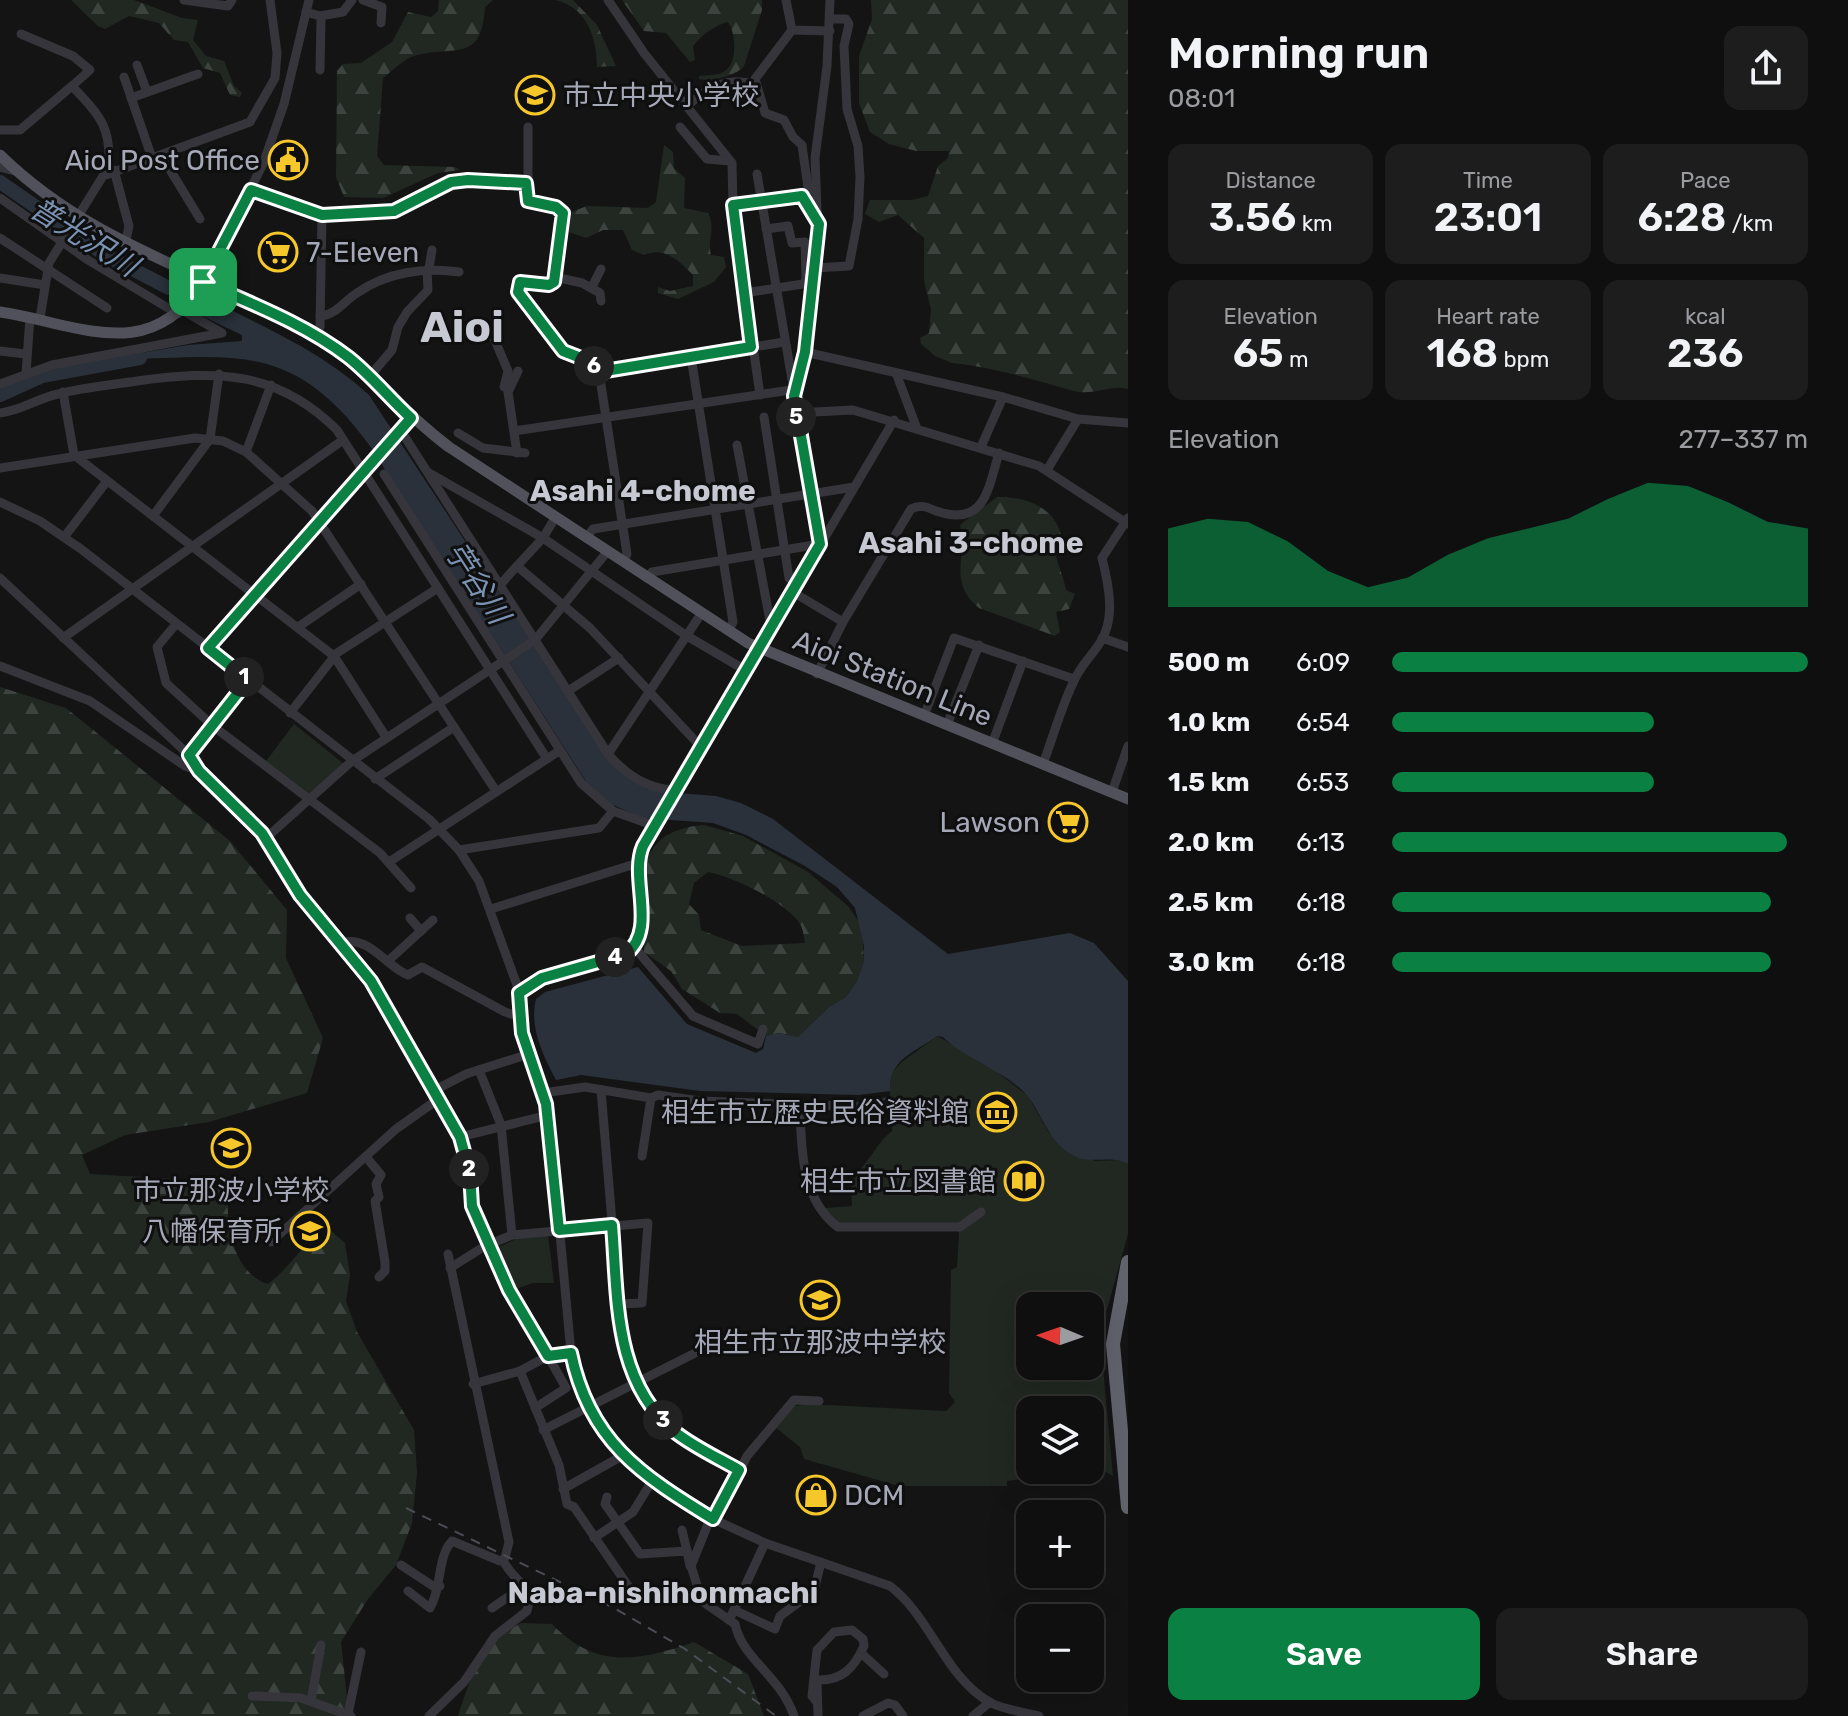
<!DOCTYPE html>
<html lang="en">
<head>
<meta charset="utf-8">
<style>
	:root { --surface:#0f0f10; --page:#1d1d1e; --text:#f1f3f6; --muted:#9b9c9f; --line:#2f2f30; --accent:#0b8043 }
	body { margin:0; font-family:Rubik,"Noto Sans JP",sans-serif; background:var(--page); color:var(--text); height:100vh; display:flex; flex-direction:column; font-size:30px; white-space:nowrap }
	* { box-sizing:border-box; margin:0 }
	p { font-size:26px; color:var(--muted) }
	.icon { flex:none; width:44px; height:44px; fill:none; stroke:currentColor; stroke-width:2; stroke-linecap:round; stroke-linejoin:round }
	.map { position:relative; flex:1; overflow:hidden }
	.sheet { display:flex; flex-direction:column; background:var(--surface); width:720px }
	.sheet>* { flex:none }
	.needle { width:52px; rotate:272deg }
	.tools { position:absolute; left:1016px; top:1292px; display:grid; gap:16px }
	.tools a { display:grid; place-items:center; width:88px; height:88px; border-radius:16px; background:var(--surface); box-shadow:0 8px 32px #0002,0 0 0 2px var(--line); font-size:40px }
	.pin { position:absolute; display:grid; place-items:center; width:68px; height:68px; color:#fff; margin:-34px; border-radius:16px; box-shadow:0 4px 12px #0006 }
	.km { position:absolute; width:40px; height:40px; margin:-20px; border-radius:50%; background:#222; color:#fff; font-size:22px; line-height:40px; text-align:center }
	.round { display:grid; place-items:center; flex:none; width:84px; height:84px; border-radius:16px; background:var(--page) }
	.summary { display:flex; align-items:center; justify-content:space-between; height:136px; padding:0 40px }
	h1 { font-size:44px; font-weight:600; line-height:60px }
	.stats { display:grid; grid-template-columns:repeat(3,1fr); gap:12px; height:136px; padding:8px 40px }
	.stats div { display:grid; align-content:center; border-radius:16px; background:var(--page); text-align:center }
	.stats b { font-size:40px; font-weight:600 }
	.stats small { font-size:22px; font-weight:400 }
	.stats p { font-size:22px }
	.chart { height:224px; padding:16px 40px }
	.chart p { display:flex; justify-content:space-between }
	.chart svg { width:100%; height:144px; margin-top:8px; fill:var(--accent); opacity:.7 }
	.cta { display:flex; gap:16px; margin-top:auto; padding:16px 40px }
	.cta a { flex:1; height:92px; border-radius:16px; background:var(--accent); color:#fff; font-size:32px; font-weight:600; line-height:92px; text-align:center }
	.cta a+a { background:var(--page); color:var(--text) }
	ul { padding:0 40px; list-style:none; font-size:26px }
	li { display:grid; grid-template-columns:128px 96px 1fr; align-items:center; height:60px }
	li i { height:20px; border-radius:10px; background:var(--accent) }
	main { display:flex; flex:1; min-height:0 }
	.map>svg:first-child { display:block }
	.forest { fill:url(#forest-firs); fill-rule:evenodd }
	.park { fill:#202821; fill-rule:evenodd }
	.water { fill:#2a313a }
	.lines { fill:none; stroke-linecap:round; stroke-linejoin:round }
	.river { stroke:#2a313a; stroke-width:14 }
	.minor { stroke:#35353b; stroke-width:9 }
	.major { stroke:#50515a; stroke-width:11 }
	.highway { stroke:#60626c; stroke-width:14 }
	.rail { stroke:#4b4d54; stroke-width:2; stroke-dasharray:10 8; stroke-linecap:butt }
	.route-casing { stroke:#fff; stroke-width:16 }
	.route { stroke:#0b8043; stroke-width:10 }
	.labels { text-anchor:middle; stroke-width:6; stroke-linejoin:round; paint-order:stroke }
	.poi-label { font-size:28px; fill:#a5a8b6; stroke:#0f0f10; text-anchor:end }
	.street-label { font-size:28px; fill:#a5a8b6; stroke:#0f0f10 }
	.water-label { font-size:30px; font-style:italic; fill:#7b93b2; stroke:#0f0f10 }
	.neighbourhood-label { font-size:30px; font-weight:bold; fill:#c6c8d2; stroke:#0f0f10 }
	.town-label { font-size:44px; font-weight:bold; fill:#c6c8d2; stroke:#0f0f10 }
</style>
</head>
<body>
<main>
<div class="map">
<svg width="1128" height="1716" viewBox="0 0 1128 1716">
	<defs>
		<pattern id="forest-firs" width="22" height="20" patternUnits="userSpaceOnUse" patternTransform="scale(2)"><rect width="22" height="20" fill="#202821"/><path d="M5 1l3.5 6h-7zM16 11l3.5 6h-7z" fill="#3d443f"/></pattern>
	</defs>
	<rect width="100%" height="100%" fill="#141415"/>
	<g class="forest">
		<path d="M71,0H134L182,18L198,20L193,40L206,56L224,61L234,86L242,93L240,97L230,95L220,73L203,68L188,42L174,40L159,23L129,16L105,29L98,26Z"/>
		<path d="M439,0H493L485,7C481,65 455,44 414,56C404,59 392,71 383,78L377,156L384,165L455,167L460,170L438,173L383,198L344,197L336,177L337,71L343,64L361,63L392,42L408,12L431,17L438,11Z"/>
		<path d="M555,0H573L597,25L616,66L597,67C597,38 587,7 555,0Z"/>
		<path d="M622,0H762V10L744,66C736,76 711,82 699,79V76C707,75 719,76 725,71C738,63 736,33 728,22C717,24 698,37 693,47L695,60L690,62L666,33L644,31Z"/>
		<path d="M871,0H1128V389C1111,384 1095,396 1074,391C1034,380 993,367 952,363L935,356L921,344L920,338L929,333L931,309L924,281V238L898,215L879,222L865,214L870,200H912L928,196L938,166L948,158L949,151H916L889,144L870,132L859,103V56L872,19Z"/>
		<path d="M664,145L673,152L674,168L685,178L684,208L708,213C716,227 707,240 711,255L724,257L726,267L714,282L678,299L658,293V287L670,291L693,286V275C679,261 665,246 644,255L632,250L623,230H603L586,238L569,232L571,212L587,206L648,208L656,202Z"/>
		<path d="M997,497C1023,496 1054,506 1061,535L1055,538C1052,555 1063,573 1066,590L1075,594L1069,609L1056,612L1060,632L1055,636L979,608C947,582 968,556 960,525Z"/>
		<path d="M0,687L66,708L230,841L287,910L286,958L323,1038L307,1093L209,1122L125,1135L82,1155L90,1174L227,1182C227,1219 229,1271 268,1284C290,1267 304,1244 325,1226L345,1243L350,1275L346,1301L357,1332L414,1430L417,1473L412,1523L396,1565L368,1599L341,1642L349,1716H0Z"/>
		<path d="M704,825L743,836L808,872L849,907L862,927L864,961L857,981L846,997L829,1007L798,1037L779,1033L766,1036L737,1014L720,1013L682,989L671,971L644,952C645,892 626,831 704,825ZM708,872C732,876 786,902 800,924C803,928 804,937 805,943L742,946L701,930L699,915L689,904L694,883Z"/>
		<path d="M521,1623L552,1624C596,1670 639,1661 694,1642L748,1674L764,1716H458C472,1674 481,1645 521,1623Z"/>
	</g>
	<g class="park">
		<path d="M294,724L344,764L310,794L266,761Z"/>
		<path d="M937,1036L984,1062L1028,1096L1049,1133L1095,1161L1121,1160L1128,1164V1234L1106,1313L1103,1368L1113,1476L1100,1469H1090V1410H1030V1470H1085L1007,1481V1486H899L804,1459L800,1447L775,1427L795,1406L809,1404L946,1411L955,1402L949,1393L951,1270L957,1267L959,1233L951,1223L840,1224L825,1208L852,1206L851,1176C872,1162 873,1146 892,1131C888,1060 884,1077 937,1036ZM1030,1306H1090V1366H1030Z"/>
		<path d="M548,1235L554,1283H533L513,1290L496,1252L497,1248L518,1238Z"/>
	</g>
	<path class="water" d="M223,306C275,332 326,355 369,395L611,763L678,793L716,796L741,803L773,819L948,954L1070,933L1094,943L1128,981V1164C1111,1154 1092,1165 1074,1156C1049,1143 1044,1118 1029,1098C1010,1073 965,1059 943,1037L937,1036C916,1052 888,1059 890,1091L859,1095L700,1091L581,1075L556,1080C543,1055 529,1028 536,999L545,992L638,967L687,1024L756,1053L763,1049L766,1036L779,1033L798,1037L829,1007L846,997L857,981L864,961V946L855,908L837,887L805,866L746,835L713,823L642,818L609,803L587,783L370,446C287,332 225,361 105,359L188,345L242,341V335L200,315Z"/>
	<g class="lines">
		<g class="river">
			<path d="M0,182L107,256L169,288"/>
			<path d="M0,395L42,376L140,358"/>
		</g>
		<g class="minor">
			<path d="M184,0L228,6L232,0"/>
			<path d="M363,0L382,7L381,23"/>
			<path d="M608,0L644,53L732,163L733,205"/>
			<path d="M786,0L792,30L830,31"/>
			<path d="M306,12L320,16L321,20L320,70"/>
			<path d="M320,16L343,12L352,0"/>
			<path d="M792,30L755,79L765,113L784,120L793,137L802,145L808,188L815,191"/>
			<path d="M21,34L73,56L90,70L72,86"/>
			<path d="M137,65L147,92"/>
			<path d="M124,77L152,158"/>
			<path d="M131,98L198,74"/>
			<path d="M687,106C708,87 728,76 756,85"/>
			<path d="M528,127V201L556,207L563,213L554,282L549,285L520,282L518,292L563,351L591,362L599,372L627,554L623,562"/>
			<path d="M680,127L707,159L730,161"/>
			<path d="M0,130H20L72,86C100,116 113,128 108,172"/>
			<path d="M161,155L200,219"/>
			<path d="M0,167L15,171"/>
			<path d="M114,170L129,226L125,245"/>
			<path d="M757,174L820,544"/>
			<path d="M251,190L322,215L394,211L451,182L526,183"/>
			<path d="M0,198L88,260L178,314"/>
			<path d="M0,238L107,308"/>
			<path d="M429,268L432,250"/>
			<path d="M814,268L849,266L858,219L860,177L858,146L847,109L844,46L849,24L846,19H830"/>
			<path d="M555,277L582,283L600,293L601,301"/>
			<path d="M0,278L45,285"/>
			<path d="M203,282L263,164L284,104L309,0"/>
			<path d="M592,287L601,269"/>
			<path d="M744,293L803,284L806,280L805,242L792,243L788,226L766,229"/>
			<path d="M320,316C336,315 344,301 357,293C387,272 425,267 459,272"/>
			<path d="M40,318L49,263L103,176L250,122L275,78L277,53L270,0"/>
			<path d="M491,331L508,371L504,387"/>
			<path d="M316,336L320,327L322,215"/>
			<path d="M0,351L25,354"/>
			<path d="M805,352L1003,397L1078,419L1128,423"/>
			<path d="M691,357L733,622L728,631"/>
			<path d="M599,372L784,342"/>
			<path d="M26,373L30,317"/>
			<path d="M896,373L916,426"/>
			<path d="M370,376L392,350L398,327L407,312L428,290L427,270"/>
			<path d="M0,384L52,365L222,333L182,310"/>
			<path d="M63,392L74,455L334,656L386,737"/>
			<path d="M760,395L733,205L802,196L819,224"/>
			<path d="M794,396L805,352L818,235L815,158L827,66L830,0"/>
			<path d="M0,413C21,411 38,398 58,394C84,387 111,385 137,381C216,370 277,370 337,430L547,759"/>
			<path d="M795,413L853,410L1039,466L1128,524"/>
			<path d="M764,417L789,578L796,583"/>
			<path d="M401,431L608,754C626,775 648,790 677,790"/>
			<path d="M514,431L791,390"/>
			<path d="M458,433L483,448L525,453"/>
			<path d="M737,445L771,626"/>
			<path d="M981,447L1003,397"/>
			<path d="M246,452L271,385"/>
			<path d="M517,453L508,392L518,371"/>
			<path d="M0,468L195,438L223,441L246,452L312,511L496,791"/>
			<path d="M1047,470L1078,419"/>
			<path d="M429,473L543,538L687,636L745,670"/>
			<path d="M384,474L581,783L613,811L655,826"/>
			<path d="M0,502L40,521L81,549L429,819L459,850L479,881L517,985L522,1033L541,1085L551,1137L571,1353L580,1387L601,1429L641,1472L713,1519L765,1543L890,1586C931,1617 945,1678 991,1703C1006,1710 1023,1712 1039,1716"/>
			<path d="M153,516L210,439L219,374"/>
			<path d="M555,518L543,538L517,566L590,628L701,747"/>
			<path d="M65,536L107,481"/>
			<path d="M586,538L593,529L854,487"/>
			<path d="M0,578L189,755L199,771L262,833L305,901L371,981L460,1137L476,1216L509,1290L548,1356L571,1353"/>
			<path d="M647,578L652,572L820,544"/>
			<path d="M500,585L517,566"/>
			<path d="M791,591L843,622"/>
			<path d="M176,624L157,647L166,683L213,726L380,853L411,888"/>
			<path d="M298,627L361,584"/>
			<path d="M63,638L343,440"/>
			<path d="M1102,638L1128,647"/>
			<path d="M208,648L411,418"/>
			<path d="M0,666L90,701L185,766L199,771"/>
			<path d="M817,674L843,622L911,509C920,504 927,507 936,511C985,528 988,489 999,453"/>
			<path d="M568,691L619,658"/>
			<path d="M290,713L337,653L438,588"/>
			<path d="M924,716L954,638L1074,679"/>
			<path d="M947,725L979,645"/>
			<path d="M992,744L1023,661"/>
			<path d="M608,754L701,614"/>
			<path d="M189,755L248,680"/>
			<path d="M1043,764C1053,737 1061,708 1073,683C1079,668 1088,660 1097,647C1117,622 1109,586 1102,558L1128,518"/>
			<path d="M375,779L454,727"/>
			<path d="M1112,792L1128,746"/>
			<path d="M266,838L352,761L535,640L607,552"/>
			<path d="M459,850L599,828L613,811"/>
			<path d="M389,862L559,751"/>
			<path d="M491,909L638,863"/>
			<path d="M410,918L421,931"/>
			<path d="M340,943C369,934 385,966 408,975L422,967L505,1012L520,1017"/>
			<path d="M634,947L693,1016L758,1044L763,1029"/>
			<path d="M388,961L433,920"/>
			<path d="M519,993L542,978L626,954C658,929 629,879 643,846L894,420"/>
			<path d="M479,1070L501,1125L512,1235"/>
			<path d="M601,1090L619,1306L629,1364L649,1404L672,1429L739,1470"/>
			<path d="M433,1091L466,1074L529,1054"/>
			<path d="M543,1093L585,1087L651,1098L642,1156"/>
			<path d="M651,1098L658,1095L700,1101L866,1107L889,1101"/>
			<path d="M800,1106C801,1147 801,1200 838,1227H960L981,1212"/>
			<path d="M460,1137L548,1115"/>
			<path d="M366,1157L381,1175L376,1184L379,1197L375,1201L385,1262V1271L379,1277"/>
			<path d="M271,1242L396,1129L437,1100"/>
			<path d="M450,1268L485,1246L512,1235L648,1223L642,1303L619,1304"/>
			<path d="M520,1371L559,1465L567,1504L574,1507L633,1593"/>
			<path d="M473,1384L520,1371L548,1356L566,1388L535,1408"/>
			<path d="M543,1430L707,1347"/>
			<path d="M563,1489L622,1456"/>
			<path d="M607,1497L605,1504L640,1554L687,1551L690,1566"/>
			<path d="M682,1530L687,1551"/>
			<path d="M594,1538L633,1512L652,1481"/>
			<path d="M401,1565L436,1588L440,1586"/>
			<path d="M408,1591L430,1608C442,1588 437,1557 452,1541L500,1561L505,1558L509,1542L448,1254"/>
			<path d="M492,1608L525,1585"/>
			<path d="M734,1610L765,1543"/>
			<path d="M729,1620L734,1610L775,1629L780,1616L814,1591L821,1562"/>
			<path d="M861,1653L884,1674"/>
			<path d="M252,1696L301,1698L351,1716"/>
			<path d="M311,1701L321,1645"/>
			<path d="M816,1701L812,1696L817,1650L834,1632L852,1630L863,1639L864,1646C854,1668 842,1681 817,1680L818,1716"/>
			<path d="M348,1714L361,1652"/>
			<path d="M429,1716L464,1682L495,1636L527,1611C535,1585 512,1581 503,1560"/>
			<path d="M794,1716C780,1675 742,1659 735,1624L702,1601L691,1566L708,1524L718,1515L747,1456L794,1400L819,1401"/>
			<path d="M863,1716L888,1703L895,1705L903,1716"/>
			<path d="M973,1716L990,1702"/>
		</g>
		<g class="major">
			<path d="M0,155C94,247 207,271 315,335C365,365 402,412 449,447L748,643L1128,799"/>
			<path d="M0,312C79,324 149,366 203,282"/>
		</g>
		<path class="highway" d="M1128,1262L1113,1344L1128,1507"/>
		<path class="rail" d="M406,1508L612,1607L685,1649L776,1716"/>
	</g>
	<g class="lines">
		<g class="route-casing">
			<path id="route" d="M468,180L526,183L528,201L556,207L563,213L554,282L549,285L520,282L518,292L563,351L591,362L599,372L751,347L733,205L802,196L819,224L805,352L794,396L820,544L643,846C629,879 658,929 626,954L542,978L519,993L522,1033L546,1104L559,1230L612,1225C618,1298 613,1381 675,1432C694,1447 718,1458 739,1470L713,1519C641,1475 589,1441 571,1353L548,1356L509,1290L472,1206L470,1173L460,1137L371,981L300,895L262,833L199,771L189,755L248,680L208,648L411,418C389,398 371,375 348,357C305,324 252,304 203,282L251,190L322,215L394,211L451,182Z"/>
		</g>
		<use href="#route" class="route"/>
	</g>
	<defs>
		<g id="school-ring" transform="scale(2)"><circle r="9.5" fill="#0f0f10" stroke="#f6c72b" stroke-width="1.5"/><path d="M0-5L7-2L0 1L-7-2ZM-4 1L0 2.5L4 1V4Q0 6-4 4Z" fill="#f6c72b"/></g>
		<g id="civic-ring" transform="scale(2)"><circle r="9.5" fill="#0f0f10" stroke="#f6c72b" stroke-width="1.5"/><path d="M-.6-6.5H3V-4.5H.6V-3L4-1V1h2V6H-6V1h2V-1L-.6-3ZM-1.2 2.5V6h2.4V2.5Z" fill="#f6c72b"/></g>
		<g id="supermarket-ring" transform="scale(2)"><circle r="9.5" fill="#0f0f10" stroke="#f6c72b" stroke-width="1.5"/><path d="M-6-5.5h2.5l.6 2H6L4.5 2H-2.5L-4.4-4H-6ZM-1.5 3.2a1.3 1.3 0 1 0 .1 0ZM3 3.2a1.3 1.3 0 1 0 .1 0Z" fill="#f6c72b"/></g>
		<g id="museum-ring" transform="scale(2)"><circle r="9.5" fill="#0f0f10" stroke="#f6c72b" stroke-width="1.5"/><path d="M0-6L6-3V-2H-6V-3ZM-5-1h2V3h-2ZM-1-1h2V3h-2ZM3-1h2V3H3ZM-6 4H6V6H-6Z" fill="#f6c72b"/></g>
		<g id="library-ring" transform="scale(2)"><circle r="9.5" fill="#0f0f10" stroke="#f6c72b" stroke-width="1.5"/><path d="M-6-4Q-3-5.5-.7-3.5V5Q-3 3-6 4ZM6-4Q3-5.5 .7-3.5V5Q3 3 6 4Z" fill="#f6c72b"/></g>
		<g id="shop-ring" transform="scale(2)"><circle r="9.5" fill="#0f0f10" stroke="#f6c72b" stroke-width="1.5"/><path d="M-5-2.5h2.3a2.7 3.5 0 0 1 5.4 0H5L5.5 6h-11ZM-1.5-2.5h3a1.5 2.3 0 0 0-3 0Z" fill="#f6c72b"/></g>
	</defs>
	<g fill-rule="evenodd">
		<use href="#school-ring" x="535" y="95"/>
		<use href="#civic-ring" x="288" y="160"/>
		<use href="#supermarket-ring" x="278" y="252"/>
		<use href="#supermarket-ring" x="1068" y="822"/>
		<use href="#museum-ring" x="997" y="1112"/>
		<use href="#school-ring" x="231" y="1148"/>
		<use href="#library-ring" x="1024" y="1181"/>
		<use href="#school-ring" x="310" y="1231"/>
		<use href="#school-ring" x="820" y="1300"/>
		<use href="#shop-ring" x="816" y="1495"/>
	</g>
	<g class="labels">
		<g class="poi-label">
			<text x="563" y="105" text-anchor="start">市立中央小学校</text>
			<text x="260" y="170">Aioi Post Office</text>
			<text x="306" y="262" text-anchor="start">7-Eleven</text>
			<text x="1040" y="832">Lawson</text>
			<text x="969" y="1122">相生市立歴史民俗資料館</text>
			<text x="996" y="1191">相生市立図書館</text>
			<text x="231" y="1200" text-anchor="middle">市立那波小学校</text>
			<text x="282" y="1241">八幡保育所</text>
			<text x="820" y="1352" text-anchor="middle">相生市立那波中学校</text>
			<text x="844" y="1505" text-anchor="start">DCM</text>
		</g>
		<g class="street-label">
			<text transform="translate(893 678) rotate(22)" y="10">Aioi Station Line</text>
		</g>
		<g class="water-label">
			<text transform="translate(84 237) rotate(32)" y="10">普光沢川</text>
			<text transform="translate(477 583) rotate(57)" y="10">苧谷川</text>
		</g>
		<g class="neighbourhood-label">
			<text x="643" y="501">Asahi 4-chome</text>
			<text x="971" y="553">Asahi 3-chome</text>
			<text x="663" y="1603">Naba-nishihonmachi</text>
		</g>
		<g class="town-label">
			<text x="462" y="342">Aioi</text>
		</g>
	</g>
</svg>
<div class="tools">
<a><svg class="needle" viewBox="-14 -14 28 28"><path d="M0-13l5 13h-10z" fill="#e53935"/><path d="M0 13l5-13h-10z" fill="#9b9c9f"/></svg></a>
<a><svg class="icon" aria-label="layers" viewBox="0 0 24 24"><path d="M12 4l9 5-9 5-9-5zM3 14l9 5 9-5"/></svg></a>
<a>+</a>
<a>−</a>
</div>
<div class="pin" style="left:203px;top:282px;background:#1e9e55"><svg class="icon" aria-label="arrive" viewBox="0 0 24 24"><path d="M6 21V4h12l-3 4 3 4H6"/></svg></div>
<b class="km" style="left:244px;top:677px">1</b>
<b class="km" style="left:469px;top:1169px">2</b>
<b class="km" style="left:663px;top:1420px">3</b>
<b class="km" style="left:615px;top:957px">4</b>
<b class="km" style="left:796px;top:417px">5</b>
<b class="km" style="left:594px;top:366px">6</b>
</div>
<section class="sheet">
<div class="summary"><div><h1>Morning run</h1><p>08:01</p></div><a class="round"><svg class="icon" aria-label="share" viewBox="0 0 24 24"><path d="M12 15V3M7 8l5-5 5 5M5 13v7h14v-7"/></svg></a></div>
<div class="stats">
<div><p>Distance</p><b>3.56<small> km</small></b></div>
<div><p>Time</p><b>23:01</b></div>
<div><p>Pace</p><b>6:28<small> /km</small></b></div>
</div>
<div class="stats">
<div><p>Elevation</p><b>65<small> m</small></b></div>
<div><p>Heart rate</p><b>168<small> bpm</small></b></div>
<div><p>kcal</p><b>236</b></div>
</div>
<div class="chart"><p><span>Elevation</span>277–337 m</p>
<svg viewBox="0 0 160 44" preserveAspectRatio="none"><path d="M0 44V20L10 17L20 18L30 24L40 33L50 38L60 35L70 28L80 23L90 20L100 17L110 11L120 6L130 7L140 12L150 18L160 20V44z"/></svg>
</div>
<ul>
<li><b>500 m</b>6:09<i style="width:100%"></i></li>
<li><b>1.0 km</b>6:54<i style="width:63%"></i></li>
<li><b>1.5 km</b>6:53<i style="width:63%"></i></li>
<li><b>2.0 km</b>6:13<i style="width:95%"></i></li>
<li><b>2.5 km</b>6:18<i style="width:91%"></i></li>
<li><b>3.0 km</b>6:18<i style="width:91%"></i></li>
</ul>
<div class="cta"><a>Save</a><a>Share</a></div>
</section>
</main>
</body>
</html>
